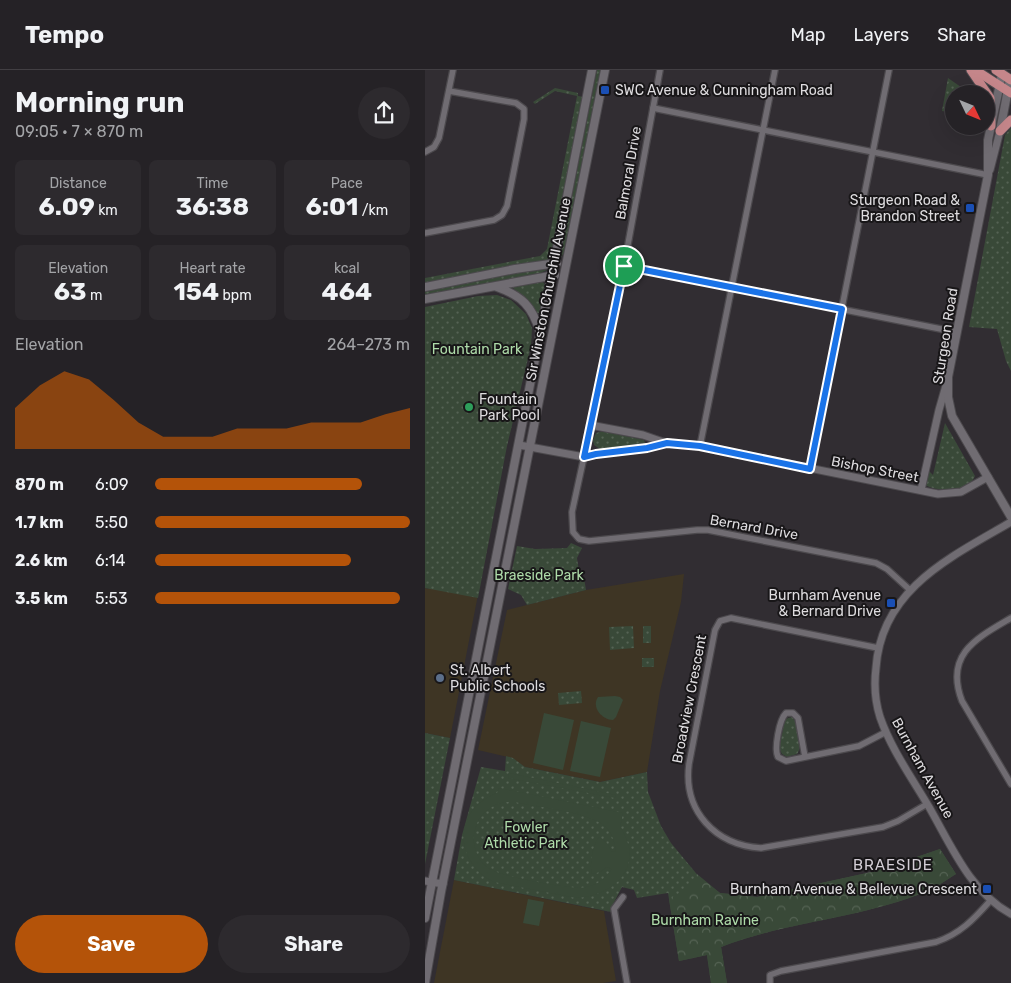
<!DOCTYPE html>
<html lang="en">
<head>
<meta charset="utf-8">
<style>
	:root { --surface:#252226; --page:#2d2a2e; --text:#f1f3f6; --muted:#a3a4a7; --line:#423f43; --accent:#b45309 }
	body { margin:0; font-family:Rubik,sans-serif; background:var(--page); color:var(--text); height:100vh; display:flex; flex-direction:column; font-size:19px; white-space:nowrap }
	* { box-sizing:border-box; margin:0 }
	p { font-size:16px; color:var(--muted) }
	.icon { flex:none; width:28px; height:28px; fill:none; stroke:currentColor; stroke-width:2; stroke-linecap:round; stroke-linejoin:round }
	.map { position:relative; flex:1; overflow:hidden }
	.sheet { display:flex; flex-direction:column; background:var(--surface); width:425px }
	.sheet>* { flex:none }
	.needle { width:32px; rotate:133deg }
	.fabs { position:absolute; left:520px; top:15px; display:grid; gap:10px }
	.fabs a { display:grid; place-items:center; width:50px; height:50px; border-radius:50%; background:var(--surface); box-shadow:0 5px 20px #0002,0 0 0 1px var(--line); font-size:25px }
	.pin { position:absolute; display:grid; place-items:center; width:42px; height:42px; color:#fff; margin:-21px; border:2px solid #fff; border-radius:50%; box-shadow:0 1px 5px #0007 }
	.round { display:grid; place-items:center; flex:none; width:52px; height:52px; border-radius:26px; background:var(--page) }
	.headline { display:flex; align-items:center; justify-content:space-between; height:85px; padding:0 15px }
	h1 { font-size:28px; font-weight:700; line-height:38px }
	.metrics { display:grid; grid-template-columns:repeat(3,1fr); gap:8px; height:85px; padding:5px 15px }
	.metrics div { display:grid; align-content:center; border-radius:8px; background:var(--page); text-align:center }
	.metrics b { font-size:25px; font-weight:700 }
	.metrics small { font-size:14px; font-weight:400 }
	.metrics p { font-size:14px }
	.chart { height:140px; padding:10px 15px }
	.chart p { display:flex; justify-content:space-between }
	.chart svg { width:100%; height:90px; margin-top:5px; fill:var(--accent); opacity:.7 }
	.button { display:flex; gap:10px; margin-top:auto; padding:10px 15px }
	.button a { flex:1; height:58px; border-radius:30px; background:var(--accent); color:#fff; font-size:20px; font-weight:700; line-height:58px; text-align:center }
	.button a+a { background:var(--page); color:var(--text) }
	ul { padding:0 15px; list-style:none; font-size:16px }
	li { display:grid; grid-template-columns:80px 60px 1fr; align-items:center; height:38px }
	li i { height:12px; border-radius:6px; background:var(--accent) }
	header { display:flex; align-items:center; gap:30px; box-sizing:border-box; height:70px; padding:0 25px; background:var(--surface); border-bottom:1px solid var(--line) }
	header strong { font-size:24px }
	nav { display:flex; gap:28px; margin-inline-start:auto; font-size:18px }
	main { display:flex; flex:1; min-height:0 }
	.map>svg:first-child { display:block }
	.education { fill:#3e3524 }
	.green { fill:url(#green-dots) }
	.forest { fill:url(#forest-crowns) }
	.pitch { fill:#394938; fill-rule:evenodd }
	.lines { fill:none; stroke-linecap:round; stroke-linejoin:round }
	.minor-casing { stroke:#4c494d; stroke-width:8 }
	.tertiary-casing { stroke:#4c494d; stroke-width:9 }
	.secondary-casing { stroke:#4c494d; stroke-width:10 }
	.primary-casing { stroke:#4c494d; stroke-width:11 }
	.minor { stroke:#706c72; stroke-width:5.5 }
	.tertiary { stroke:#706c72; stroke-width:7 }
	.secondary { stroke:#706c72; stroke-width:8 }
	.primary { stroke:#c5868a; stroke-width:9 }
	.route-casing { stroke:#fff; stroke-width:10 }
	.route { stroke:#1a73e8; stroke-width:6 }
	.transit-dot { fill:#1a4fb4; stroke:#181618; stroke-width:2 }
	.leisure-dot { fill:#2e9e5b; stroke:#181618; stroke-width:2 }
	.service-dot { fill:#5c6f8a; stroke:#181618; stroke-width:2 }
	.labels { text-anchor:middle; stroke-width:4; stroke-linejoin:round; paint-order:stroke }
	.poi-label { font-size:14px; fill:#dedcdf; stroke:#181618; text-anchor:start }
	.street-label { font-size:14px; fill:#dedcdf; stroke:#181618 }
	.park-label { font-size:14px; fill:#aedba9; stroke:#181618 }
	.neighbourhood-label { font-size:15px; letter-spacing:1px; fill:#d4ced6; stroke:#181618 }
</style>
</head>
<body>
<header>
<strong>Tempo</strong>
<nav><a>Map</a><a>Layers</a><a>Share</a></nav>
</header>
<main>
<section class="sheet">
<div class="headline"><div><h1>Morning run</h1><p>09:05 · 7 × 870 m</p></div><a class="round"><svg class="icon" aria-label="share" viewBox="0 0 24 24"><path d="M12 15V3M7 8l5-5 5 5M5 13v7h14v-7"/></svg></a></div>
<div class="metrics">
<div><p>Distance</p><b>6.09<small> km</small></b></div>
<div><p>Time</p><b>36:38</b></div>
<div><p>Pace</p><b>6:01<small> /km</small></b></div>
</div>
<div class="metrics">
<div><p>Elevation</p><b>63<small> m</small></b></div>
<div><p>Heart rate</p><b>154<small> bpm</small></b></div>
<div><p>kcal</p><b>464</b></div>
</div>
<div class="chart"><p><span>Elevation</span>264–273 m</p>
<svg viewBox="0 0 160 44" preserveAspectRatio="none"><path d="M0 44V24L10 13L20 6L30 10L40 20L50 31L60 38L70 38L80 38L90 34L100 34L110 34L120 31L130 31L140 31L150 27L160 24V44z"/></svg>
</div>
<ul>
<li><b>870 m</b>6:09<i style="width:81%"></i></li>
<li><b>1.7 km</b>5:50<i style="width:100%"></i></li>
<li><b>2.6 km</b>6:14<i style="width:77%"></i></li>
<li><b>3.5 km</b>5:53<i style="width:96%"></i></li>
</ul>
<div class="button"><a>Save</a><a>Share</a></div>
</section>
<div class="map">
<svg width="586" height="913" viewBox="0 0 586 913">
	<defs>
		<pattern id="green-dots" width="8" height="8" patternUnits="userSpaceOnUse" patternTransform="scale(1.25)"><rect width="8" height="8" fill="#394938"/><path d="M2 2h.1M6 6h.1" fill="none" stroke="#556354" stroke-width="1.8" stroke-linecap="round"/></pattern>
		<pattern id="forest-crowns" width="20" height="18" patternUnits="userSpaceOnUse" patternTransform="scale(1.25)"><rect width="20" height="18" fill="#394938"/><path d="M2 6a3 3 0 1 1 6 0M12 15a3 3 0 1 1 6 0" fill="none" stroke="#556354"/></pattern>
	</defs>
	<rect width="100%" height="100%" fill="#312d32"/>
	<g class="education">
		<path d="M67,453L25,668L0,663V518L3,519Z"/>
		<path d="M259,504L256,532L235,621L222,702L175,712L100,697L87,688L53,680L82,540L161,520Z"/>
		<path d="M29,810L179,841L191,911L178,913H9Z"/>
	</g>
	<g class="green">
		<path d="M172,0H176L141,179L134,191Z"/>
		<path d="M523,8L546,24H529V43L517,41Z"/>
		<path d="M130,18L153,23V26L159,27L127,185L121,191L0,214V208L115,186L122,179L152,26L130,21L110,34L108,32Z"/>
		<path d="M586,58V301L581,291L572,259L544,257L580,65Z"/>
		<path d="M114,199L122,200L113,204L0,225V221Z"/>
		<path d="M117,211L121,216L116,243H112L104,232L87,217Z"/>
		<path d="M72,225L86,230L101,244L107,258L106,276L82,376L53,528L0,518V237L53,226Z"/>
		<path d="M520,353L550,406C544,423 513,422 500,415L504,401L508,405Z"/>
		<path d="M178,361L219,370L220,373L175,379L169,375L168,370L171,363Z"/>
		<path d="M146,473L157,478L152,488L155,509L159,508L161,520L102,535L96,525L83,519L92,476L110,479L142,478Z"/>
		<path d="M208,556L209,578L185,580L184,557Z"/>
		<rect x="218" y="556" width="8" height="17"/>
		<rect x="217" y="588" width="12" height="9"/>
		<path d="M156,621L157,633L134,635L133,623Z"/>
		<path d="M367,647C374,654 378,676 372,684L362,687L357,684L354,678L360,650L363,648Z"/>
		<path d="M0,663L25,668L0,794Z"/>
		<path d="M81,686L88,688L100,697L175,712L222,702L223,722L236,756L246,773L275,808L295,823L332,827L451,801L515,779L531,804C521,810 512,817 502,821C436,849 362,851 296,877L302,913H286L282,885L254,891L243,823L212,828L209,820L197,817L186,838V842L29,810L37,765L56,697L80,701Z"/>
	</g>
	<path class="forest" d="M515,779L531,804C521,810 512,817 502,821C436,849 362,851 296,877L302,913H286L282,885L254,891L244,829L265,817L272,804L295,823L332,827L451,801Z"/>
	<g class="pitch">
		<path d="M190,626L195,627L198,630L191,647L188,650C177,650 166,637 173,627Z"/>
		<path d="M119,643L149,650L138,700L108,693Z"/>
		<path d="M156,651L186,658L175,707L145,701Z"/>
		<path d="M84,703L191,725L190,728L83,708Z"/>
		<path d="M74,718L198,743L195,757C221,795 190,826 151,828L69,812C28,791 28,740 72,723ZM79,732H90C112,737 165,742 181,757C187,763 190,773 191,782L186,781L182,773L174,767C168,774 164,795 167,804L175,802L182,797L187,799L186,800C178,812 168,817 154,818C137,817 76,807 63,798C52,790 46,773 50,760C53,745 64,736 79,732Z"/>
		<path d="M103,829L119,832L114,856L98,853Z"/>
	</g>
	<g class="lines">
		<g class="minor-casing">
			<g id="minor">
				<path d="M228,38L563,105"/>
				<path d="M0,82L9,77L14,68L28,0"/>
				<path d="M0,163L69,150L77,145L82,136L99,49V39L91,33L24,21"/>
				<path d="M199,196L531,262"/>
				<path d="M165,355L199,196L235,0"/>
				<path d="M275,376L350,0"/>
				<path d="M159,387L147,442L148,462L154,469L164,471L272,460H283L451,493L462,499L485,520"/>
				<path d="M385,399L464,0"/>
				<path d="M586,548C552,568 519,584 537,631L586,714"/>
				<path d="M453,578L306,548L295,551L290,560L264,694C258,741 290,775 336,778L458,757L473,751L502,734"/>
				<path d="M380,687L373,648L368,643H361C354,650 349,679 353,687L361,691L434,676L461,662"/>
				<path d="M198,827L189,839L202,913"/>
				<path d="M345,913V905L356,901L511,872C535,864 549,849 565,831"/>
			</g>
		</g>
		<g class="tertiary-casing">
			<g id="tertiary">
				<path d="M565,100L575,61"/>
				<path d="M94,375L159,387L171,384L222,378L241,373"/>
				<path d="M159,387L165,355L218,365L241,373L275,376L513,424L536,422L563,407"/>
				<path d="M496,420L514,340L522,312"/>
				<path d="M586,452C526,487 456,519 451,598C449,614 450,631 455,647C466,679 487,708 504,737C526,775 545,822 586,844"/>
				<path d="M0,811L18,814"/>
			</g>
		</g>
		<g class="secondary-casing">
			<g id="secondary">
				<path d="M577,4L563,70V105L523,307V327L527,346L586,447"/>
				<path d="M575,61L585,9"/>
				<path d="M0,217L90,199L132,193"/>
				<path d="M72,217C97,226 107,236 115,262"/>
				<path d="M0,229L130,205"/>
				<path d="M0,848L167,0"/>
				<path d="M0,913L16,822L180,0"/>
			</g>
		</g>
		<g class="primary-casing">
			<g id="primary">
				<path d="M546,0L565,28L566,56"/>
				<path d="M550,0L586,23"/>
				<path d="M571,0L586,10"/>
				<path d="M575,61L586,50"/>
			</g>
		</g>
		<use href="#minor" class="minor"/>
		<use href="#tertiary" class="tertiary"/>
		<use href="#secondary" class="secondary"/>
		<use href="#primary" class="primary"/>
	</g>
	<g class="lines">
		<g class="route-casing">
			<path id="route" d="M199,196L417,239L385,399L275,376L242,373L222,378L171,384L159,387Z"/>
		</g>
		<use href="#route" class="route"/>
	</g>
	<g class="transit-dot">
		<rect x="175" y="15" width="10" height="10" rx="2.5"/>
		<rect x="540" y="133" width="10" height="10" rx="2.5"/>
		<rect x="461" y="528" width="10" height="10" rx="2.5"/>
		<rect x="557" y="814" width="10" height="10" rx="2.5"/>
	</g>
	<circle class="leisure-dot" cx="44" cy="337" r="5"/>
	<circle class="service-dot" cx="15" cy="608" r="5"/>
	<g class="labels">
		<g class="poi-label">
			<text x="190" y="25">SWC Avenue &amp; Cunningham Road</text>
			<text x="535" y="135" text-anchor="end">Sturgeon Road &amp;<tspan x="535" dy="16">Brandon Street</tspan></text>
			<text x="54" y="334">Fountain<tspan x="54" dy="16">Park Pool</tspan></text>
			<text x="456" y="530" text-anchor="end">Burnham Avenue<tspan x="456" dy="16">&amp; Bernard Drive</tspan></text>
			<text x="25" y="605">St. Albert<tspan x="25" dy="16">Public Schools</tspan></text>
			<text x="552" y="824" text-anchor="end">Burnham Avenue &amp; Bellevue Crescent</text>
		</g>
		<g class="street-label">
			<text transform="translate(203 103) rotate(-80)" y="5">Balmoral Drive</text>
			<text transform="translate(123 219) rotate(-79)" y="5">Sir Winston Churchill Avenue</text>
			<text transform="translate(520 266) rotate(-81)" y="5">Sturgeon Road</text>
			<text transform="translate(450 399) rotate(11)" y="5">Bishop Street</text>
			<text transform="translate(329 457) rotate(10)" y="5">Bernard Drive</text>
			<text transform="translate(264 629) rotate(-79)" y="5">Broadview Crescent</text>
			<text transform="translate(498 698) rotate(61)" y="5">Burnham Avenue</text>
		</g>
		<g class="park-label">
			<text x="52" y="284">Fountain Park</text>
			<text x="114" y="510">Braeside Park</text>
			<text x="101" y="762">Fowler<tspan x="101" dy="16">Athletic Park</tspan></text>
			<text x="280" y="855">Burnham Ravine</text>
		</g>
		<g class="neighbourhood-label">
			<text x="468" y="800">BRAESIDE</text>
		</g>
	</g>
</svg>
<div class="fabs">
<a><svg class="needle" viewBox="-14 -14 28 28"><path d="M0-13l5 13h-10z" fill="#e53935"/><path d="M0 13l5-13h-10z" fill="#a3a4a7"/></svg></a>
</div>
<div class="pin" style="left:199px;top:196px;background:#1e9e55"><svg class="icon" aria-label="arrive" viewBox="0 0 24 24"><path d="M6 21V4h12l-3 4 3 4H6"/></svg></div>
</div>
</main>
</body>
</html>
